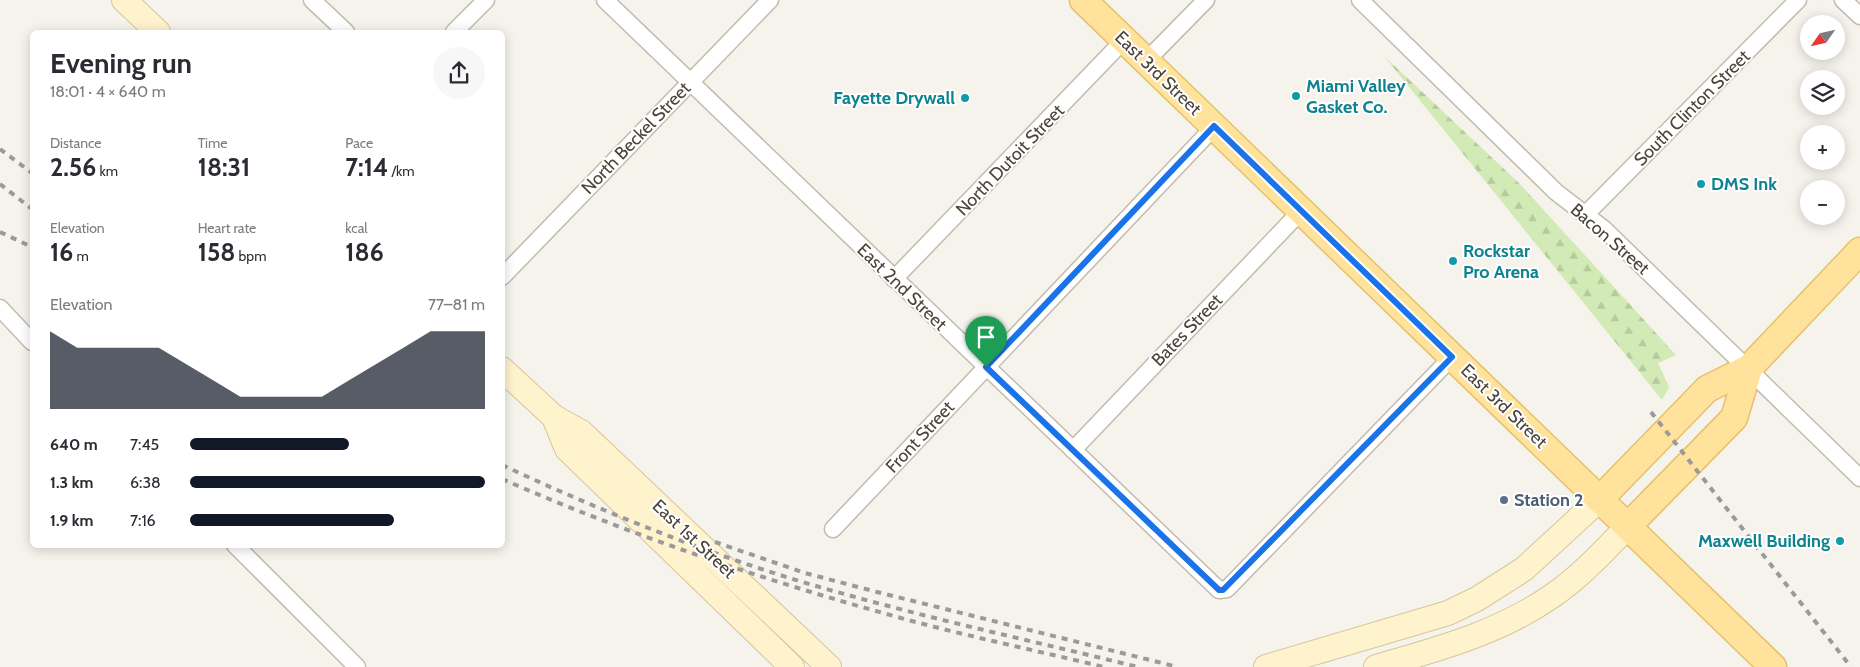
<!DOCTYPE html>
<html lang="en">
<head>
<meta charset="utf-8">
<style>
	:root { --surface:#fff; --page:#f7f7f7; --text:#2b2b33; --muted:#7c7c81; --accent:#111827 }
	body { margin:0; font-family:Cabin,sans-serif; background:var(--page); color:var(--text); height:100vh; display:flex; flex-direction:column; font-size:19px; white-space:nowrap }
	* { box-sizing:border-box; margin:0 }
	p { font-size:16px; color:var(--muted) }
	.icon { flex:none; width:28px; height:28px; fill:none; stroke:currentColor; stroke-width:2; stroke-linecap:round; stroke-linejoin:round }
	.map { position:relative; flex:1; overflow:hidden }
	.panel { position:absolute; left:30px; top:30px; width:475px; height:518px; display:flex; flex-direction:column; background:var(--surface); border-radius:8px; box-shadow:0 2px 12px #0003 }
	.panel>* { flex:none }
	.needle { width:32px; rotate:236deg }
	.tools { position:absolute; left:1800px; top:15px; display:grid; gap:10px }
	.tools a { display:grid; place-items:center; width:45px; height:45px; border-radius:50%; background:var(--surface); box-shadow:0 2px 12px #0003; font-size:25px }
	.pin { position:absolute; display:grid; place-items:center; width:42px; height:42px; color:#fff; margin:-51px -21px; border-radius:50% 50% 50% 0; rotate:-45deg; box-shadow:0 0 5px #0007 }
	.pin .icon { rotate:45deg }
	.round { display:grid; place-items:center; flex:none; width:52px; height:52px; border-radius:26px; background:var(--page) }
	.overview { display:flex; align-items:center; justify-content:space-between; height:85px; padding:0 20px }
	h1 { font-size:28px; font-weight:700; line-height:38px }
	.stats { display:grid; grid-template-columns:repeat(3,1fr); gap:8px; height:85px; padding:5px 20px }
	.stats div { display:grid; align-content:center }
	.stats b { font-size:25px; font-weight:700 }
	.stats small { font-size:14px; font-weight:400 }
	.stats p { font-size:14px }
	.chart { height:140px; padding:10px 20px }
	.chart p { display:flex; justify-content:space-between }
	.chart svg { width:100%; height:90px; margin-top:5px; fill:var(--accent); opacity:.7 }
	ul { padding:0 20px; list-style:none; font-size:16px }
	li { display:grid; grid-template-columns:80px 60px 1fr; align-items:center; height:38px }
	li i { height:12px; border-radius:6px; background:var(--accent) }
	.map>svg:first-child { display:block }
	.forest { fill:url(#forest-firs) }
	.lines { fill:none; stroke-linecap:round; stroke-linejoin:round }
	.minor-casing { stroke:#c2bbae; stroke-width:19 }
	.secondary-casing { stroke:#d6c79b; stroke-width:26 }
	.primary-casing { stroke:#e6c16a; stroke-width:29 }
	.minor { stroke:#fff; stroke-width:16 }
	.secondary { stroke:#fff3cd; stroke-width:24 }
	.primary { stroke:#ffe39c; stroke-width:26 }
	.rail { stroke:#9a9a9a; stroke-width:4; stroke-dasharray:6 6; stroke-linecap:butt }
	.route-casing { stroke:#fff; stroke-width:10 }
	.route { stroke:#1a73e8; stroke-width:6 }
	.culture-dot { fill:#0f9aa8; stroke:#fff; stroke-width:2 }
	.service-dot { fill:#5c6f8a; stroke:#fff; stroke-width:2 }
	.labels { text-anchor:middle; stroke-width:4; stroke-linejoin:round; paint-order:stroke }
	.street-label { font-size:18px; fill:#4b4439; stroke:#fff }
	.culture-label { font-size:18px; font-weight:bold; fill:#0d838f; stroke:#fff; text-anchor:start }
	.service-label { font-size:18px; font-weight:bold; fill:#4e5e75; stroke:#fff; text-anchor:start }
</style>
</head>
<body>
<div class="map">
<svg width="1860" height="667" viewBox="0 0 1860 667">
	<defs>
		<pattern id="forest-firs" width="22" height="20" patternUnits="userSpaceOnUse" patternTransform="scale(1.25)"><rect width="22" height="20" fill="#d2eab5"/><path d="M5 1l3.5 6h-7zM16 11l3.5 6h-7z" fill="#b6ca9c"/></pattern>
	</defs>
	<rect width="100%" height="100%" fill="#f6f3ec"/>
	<path class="forest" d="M1384,56L1520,184L1676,355L1658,363L1669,387L1662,400Z"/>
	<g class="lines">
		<g class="minor-casing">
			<g id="minor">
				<path d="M312,0L346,32"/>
				<path d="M605,0L1219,590L1227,589L1452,357"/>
				<path d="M1360,0L1556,192L1604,229L1860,478"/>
				<path d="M1843,0L1860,16"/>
				<path d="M454,32L486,0"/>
				<path d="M1146,61L1206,0"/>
				<path d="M1585,215L1798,0"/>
				<path d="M502,277L770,0"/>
				<path d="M894,279L1124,40"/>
				<path d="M0,308L32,342"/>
				<path d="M1073,450L1301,211"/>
				<path d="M833,529L1214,127"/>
				<path d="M235,545L357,667"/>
			</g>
		</g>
		<g class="secondary-casing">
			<g id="secondary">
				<path d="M124,0L158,32"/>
				<path d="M502,369L554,417L581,432L829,667"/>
				<path d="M554,417L567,449L792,667"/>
				<path d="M1266,667L1448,613L1477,599L1524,569L1600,499"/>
				<path d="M1376,667C1438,649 1499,633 1552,596C1580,577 1605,550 1628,526"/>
			</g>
		</g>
		<g class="primary-casing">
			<g id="primary">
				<path d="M1083,0L1773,667"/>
				<path d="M1600,499L1707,389L1749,368L1860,251"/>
				<path d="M1628,526L1734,418L1749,368"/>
			</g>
		</g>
		<use href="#minor" class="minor"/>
		<use href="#secondary" class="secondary"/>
		<use href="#primary" class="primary"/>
		<g class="rail">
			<path d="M0,149L32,173"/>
			<path d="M0,184L32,209"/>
			<path d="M0,232L32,247"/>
			<path d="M1651,412L1851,667"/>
			<path d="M502,465C614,517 730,563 848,595C944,622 1041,643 1138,667"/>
			<path d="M502,479C626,533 754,577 883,613C956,634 1030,649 1104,667"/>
			<path d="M715,542L805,573L877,592L1178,667"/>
		</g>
	</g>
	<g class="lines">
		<g class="route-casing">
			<path id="route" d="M1214,126L1452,357L1223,590H1219L986,367Z"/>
		</g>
		<use href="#route" class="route"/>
	</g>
	<g class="culture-dot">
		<circle cx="1296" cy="96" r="5"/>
		<circle cx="965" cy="98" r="5"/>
		<circle cx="1701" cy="184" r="5"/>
		<circle cx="1453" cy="261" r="5"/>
		<circle cx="1840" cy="541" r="5"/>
	</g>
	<circle class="service-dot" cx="1504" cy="500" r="5"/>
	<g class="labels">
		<g class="street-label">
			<text transform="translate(1158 73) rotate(44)" y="6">East 3rd Street</text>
			<text transform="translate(1692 108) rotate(-45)" y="6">South Clinton Street</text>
			<text transform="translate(636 138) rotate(-46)" y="6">North Beckel Street</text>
			<text transform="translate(1010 160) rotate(-46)" y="6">North Dutoit Street</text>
			<text transform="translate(1610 239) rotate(41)" y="6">Bacon Street</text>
			<text transform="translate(902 287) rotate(44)" y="6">East 2nd Street</text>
			<text transform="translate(1187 330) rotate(-46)" y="6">Bates Street</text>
			<text transform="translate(1504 406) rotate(44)" y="6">East 3rd Street</text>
			<text transform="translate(920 437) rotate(-47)" y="6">Front Street</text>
			<text transform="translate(694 539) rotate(43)" y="6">East 1st Street</text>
		</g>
		<g class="culture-label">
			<text x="1306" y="92">Miami Valley<tspan x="1306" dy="21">Gasket Co.</tspan></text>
			<text x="955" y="104" text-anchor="end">Fayette Drywall</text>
			<text x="1711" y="190">DMS Ink</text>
			<text x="1463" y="257">Rockstar<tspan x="1463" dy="21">Pro Arena</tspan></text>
			<text x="1830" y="547" text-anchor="end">Maxwell Building</text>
		</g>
		<g class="service-label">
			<text x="1514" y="506">Station 2</text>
		</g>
	</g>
</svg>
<div class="tools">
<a><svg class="needle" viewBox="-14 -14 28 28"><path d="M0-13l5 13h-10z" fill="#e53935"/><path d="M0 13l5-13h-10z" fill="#7c7c81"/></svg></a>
<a><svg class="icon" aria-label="layers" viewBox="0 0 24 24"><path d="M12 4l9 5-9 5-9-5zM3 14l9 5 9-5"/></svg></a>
<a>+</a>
<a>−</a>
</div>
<div class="pin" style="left:986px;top:367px;background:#1e9e55"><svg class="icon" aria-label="arrive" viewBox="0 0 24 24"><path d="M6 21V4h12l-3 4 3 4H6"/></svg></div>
<section class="panel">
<div class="overview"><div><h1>Evening run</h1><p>18:01 · 4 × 640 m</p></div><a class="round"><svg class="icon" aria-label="share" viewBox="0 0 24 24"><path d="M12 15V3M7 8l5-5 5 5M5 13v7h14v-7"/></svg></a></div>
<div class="stats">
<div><p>Distance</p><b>2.56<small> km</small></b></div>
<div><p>Time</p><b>18:31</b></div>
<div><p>Pace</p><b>7:14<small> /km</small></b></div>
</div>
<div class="stats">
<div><p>Elevation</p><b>16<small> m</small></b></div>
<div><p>Heart rate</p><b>158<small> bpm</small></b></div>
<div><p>kcal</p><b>186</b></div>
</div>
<div class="chart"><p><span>Elevation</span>77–81 m</p>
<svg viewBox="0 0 160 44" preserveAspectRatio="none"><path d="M0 44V6L10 14L20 14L30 14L40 14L50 22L60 30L70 38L80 38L90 38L100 38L110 30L120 22L130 14L140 6L150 6L160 6V44z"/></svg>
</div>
<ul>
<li><b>640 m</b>7:45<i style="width:54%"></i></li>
<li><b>1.3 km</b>6:38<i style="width:100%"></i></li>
<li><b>1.9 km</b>7:16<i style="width:69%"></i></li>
</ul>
</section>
</div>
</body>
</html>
